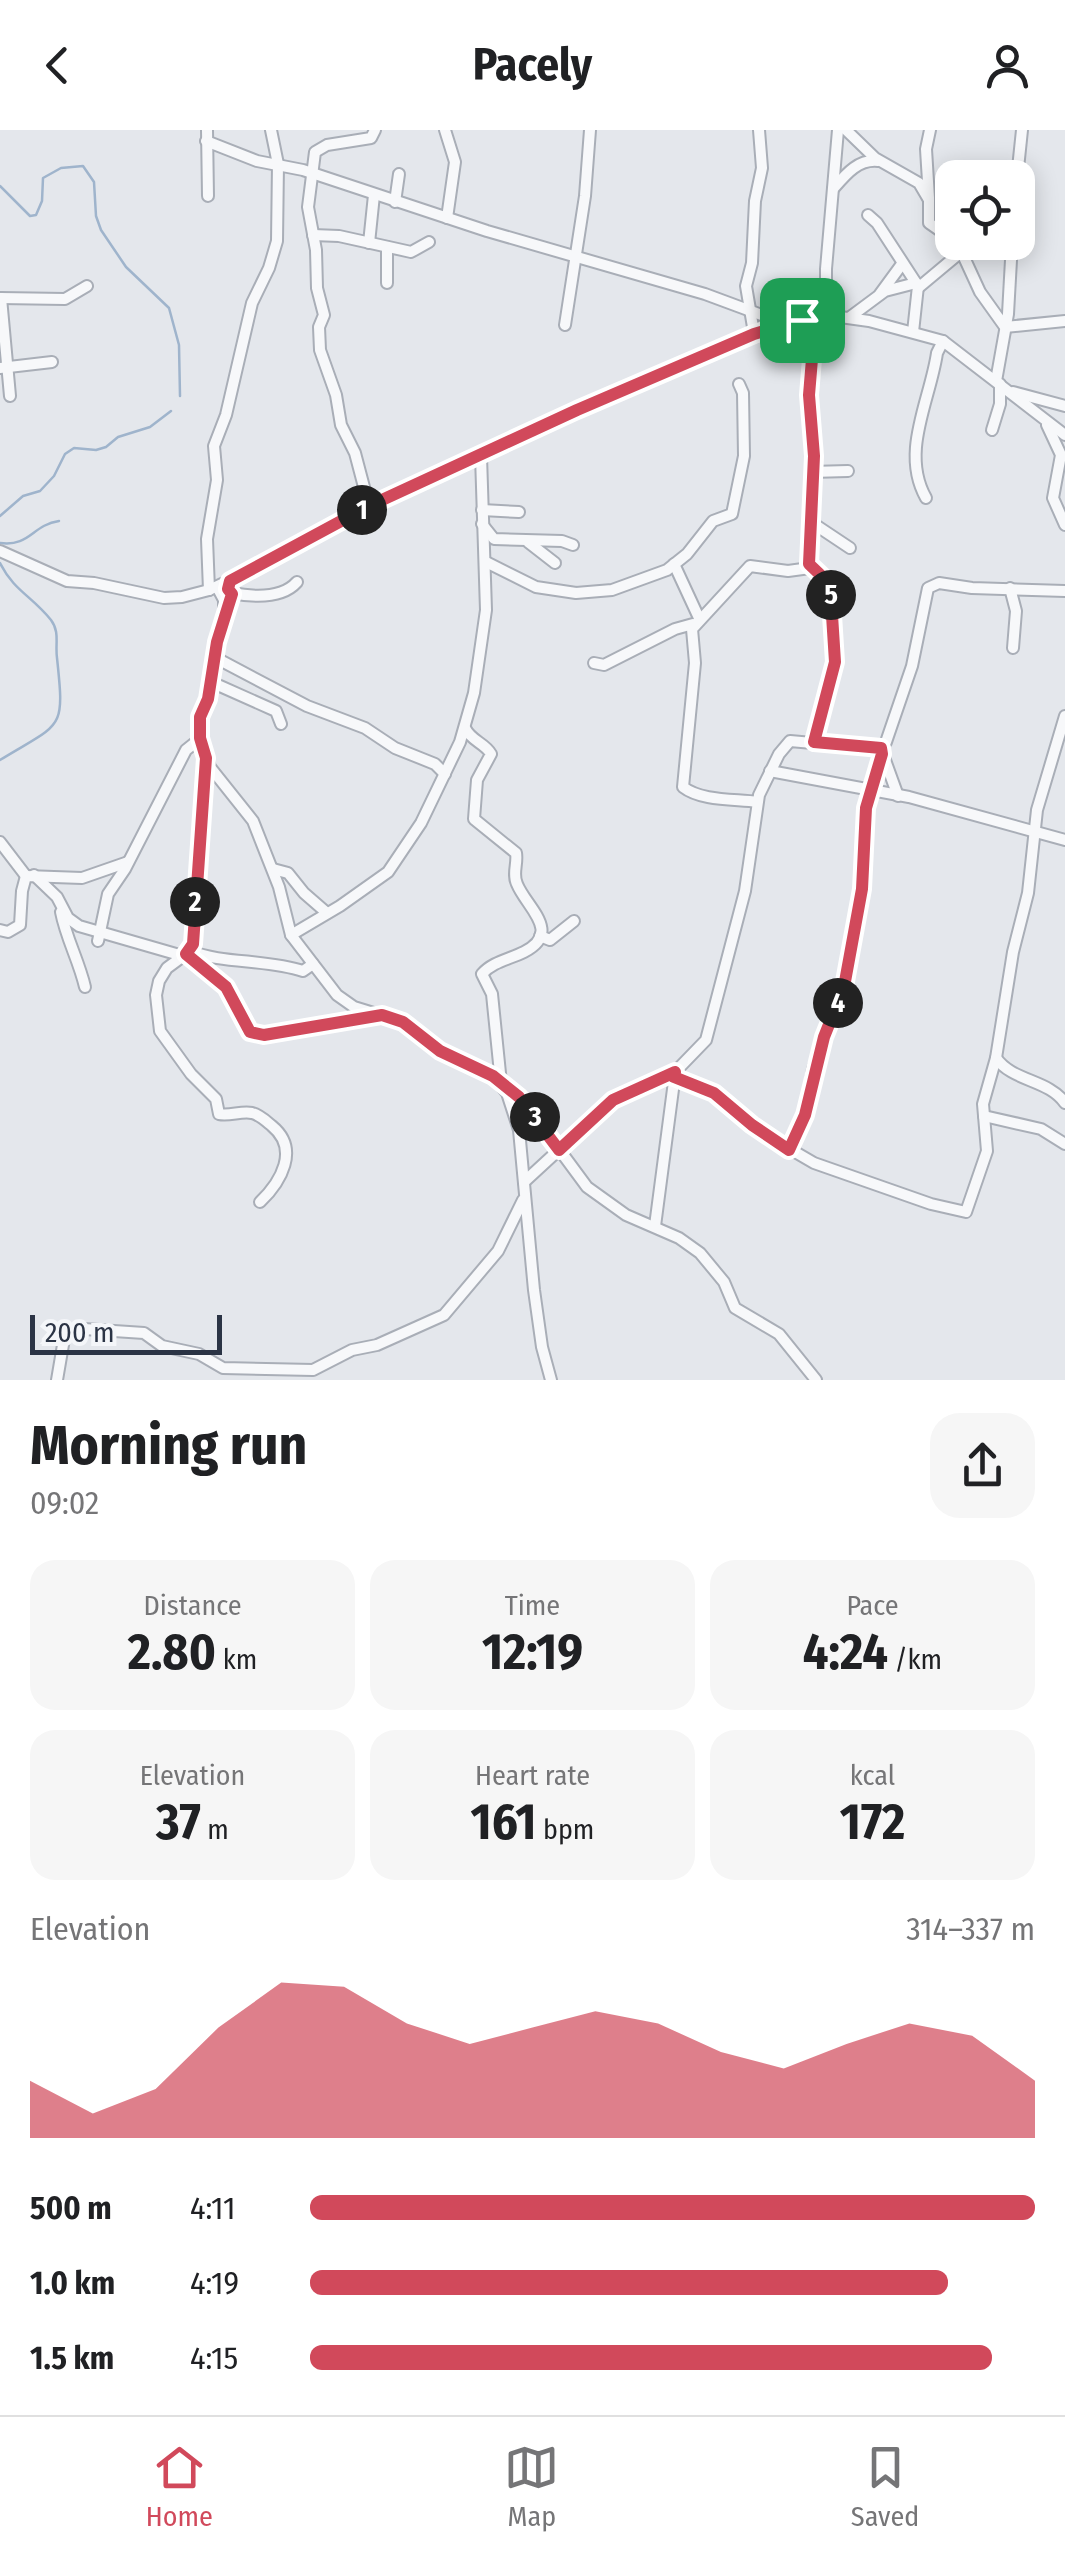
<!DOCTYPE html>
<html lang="en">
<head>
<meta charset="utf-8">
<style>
	:root { --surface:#fff; --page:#f6f6f6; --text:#202124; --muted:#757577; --line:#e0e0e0; --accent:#d1495b }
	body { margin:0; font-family:"Fira Sans Condensed",sans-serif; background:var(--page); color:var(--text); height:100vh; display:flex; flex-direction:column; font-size:38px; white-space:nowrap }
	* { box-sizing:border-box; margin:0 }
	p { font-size:32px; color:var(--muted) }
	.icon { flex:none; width:55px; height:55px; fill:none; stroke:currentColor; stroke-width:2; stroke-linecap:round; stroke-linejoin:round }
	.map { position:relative; height:1250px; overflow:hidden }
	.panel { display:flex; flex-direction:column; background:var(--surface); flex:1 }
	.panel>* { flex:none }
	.fabs { position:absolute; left:935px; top:30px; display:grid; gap:20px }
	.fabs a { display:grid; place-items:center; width:100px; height:100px; border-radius:20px; background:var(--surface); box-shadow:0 5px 25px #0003; font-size:50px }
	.scale { position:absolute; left:30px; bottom:25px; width:192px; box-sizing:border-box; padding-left:10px; border:5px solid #2b3445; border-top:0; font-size:28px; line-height:35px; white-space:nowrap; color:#2b3445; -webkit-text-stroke:8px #f4f6f9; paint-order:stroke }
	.pin { position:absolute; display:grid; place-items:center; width:85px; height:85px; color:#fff; margin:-42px; border-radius:20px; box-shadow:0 5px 15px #0006 }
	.km { position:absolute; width:50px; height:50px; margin:-25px; border-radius:50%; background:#222; color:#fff; font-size:28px; line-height:50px; text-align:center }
	.round { display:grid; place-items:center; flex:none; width:105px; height:105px; border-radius:30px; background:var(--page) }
	.overview { display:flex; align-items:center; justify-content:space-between; height:170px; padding:0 30px }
	h1 { font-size:55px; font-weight:700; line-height:75px }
	.figures { display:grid; grid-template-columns:repeat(3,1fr); gap:15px; height:170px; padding:10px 30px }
	.figures div { display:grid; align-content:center; border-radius:25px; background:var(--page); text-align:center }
	.figures b { font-size:50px; font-weight:700 }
	.figures small { font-size:28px; font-weight:400 }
	.figures p { font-size:28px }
	.chart { height:280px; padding:20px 30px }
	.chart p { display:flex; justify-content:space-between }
	.chart svg { width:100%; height:180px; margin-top:10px; fill:var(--accent); opacity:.7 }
	ul { padding:0 30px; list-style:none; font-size:32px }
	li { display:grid; grid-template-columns:160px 120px 1fr; align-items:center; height:75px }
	li i { height:25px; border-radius:12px; background:var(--accent) }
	header { display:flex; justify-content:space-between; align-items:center; height:130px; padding:0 30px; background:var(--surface); font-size:45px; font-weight:700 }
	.tabs { display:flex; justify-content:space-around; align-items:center; height:140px; border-top:2px solid var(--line); background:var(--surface); font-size:28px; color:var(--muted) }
	.tabs a { display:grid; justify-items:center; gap:5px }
	.tabs .current { color:var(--accent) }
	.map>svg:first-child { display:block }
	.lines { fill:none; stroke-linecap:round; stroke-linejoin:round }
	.stream { stroke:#9fb4cc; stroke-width:2.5 }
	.minor-casing { stroke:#a9aeb7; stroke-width:14 }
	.minor { stroke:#f7f8fa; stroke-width:10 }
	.route-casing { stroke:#fff; stroke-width:20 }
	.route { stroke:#d1495b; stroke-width:12 }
</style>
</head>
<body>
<header><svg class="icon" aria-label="back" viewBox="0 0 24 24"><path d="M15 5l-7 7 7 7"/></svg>Pacely<svg class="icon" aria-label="person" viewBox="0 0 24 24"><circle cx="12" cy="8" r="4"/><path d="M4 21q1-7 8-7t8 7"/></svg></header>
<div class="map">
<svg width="1065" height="1250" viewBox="0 0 1065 1250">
	<rect width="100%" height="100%" fill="#e4e7ec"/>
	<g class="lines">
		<g class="stream">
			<path d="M0,56L30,86L36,85L42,71L43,48L61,38L83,36L94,52L96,86L101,100L126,137L169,178L179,215L180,266"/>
			<path d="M0,386L23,366L40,361L54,346L65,324L74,318L96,320L106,317L118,307L150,297L171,281"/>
			<path d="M0,413C30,417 32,395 59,391"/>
			<path d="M0,433C14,461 32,466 51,490C60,502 55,514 57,528C65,602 62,592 0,630"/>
		</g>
		<g class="minor-casing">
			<g id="minor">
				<path d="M207,0L208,66"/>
				<path d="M445,0L455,32L447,88"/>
				<path d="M846,0L875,28L919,53L929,70V93L952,109"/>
				<path d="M206,11L257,31L303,40L487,101L705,164L786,194"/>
				<path d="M1017,48L1022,0"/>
				<path d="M833,59C846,44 858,29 878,31"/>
				<path d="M929,68L926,19L930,0"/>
				<path d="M395,72L399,44"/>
				<path d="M868,85L877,93L918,156L913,202"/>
				<path d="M313,105L339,106L411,122L429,112"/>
				<path d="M957,112L980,162L1005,197L1065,191"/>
				<path d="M369,113L374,65"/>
				<path d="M387,117V153"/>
				<path d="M918,158L973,112"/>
				<path d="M880,164L902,134"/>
				<path d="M0,168L65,169L87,156"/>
				<path d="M1,168L10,266"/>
				<path d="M826,185V139L838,0"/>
				<path d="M850,187L885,161L916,153"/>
				<path d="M801,191L812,229L809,265L813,326L809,434L830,454L835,532L814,612"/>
				<path d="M565,195L585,66L590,0"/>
				<path d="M754,203L746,156L752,133L755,71L762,38L759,0"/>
				<path d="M0,238L52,232"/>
				<path d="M996,251L1008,184L1012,112"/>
				<path d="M1013,262L1065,276"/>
				<path d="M1047,295L1061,325L1053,368L1065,395"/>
				<path d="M992,300L1000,274V254"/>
				<path d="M811,342L848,341"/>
				<path d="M926,368C900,322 930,271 937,223L943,211"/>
				<path d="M369,376L355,323L341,295L336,265L320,220L319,197L324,185L317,158L316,120L308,77L315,22L327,15L371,8L375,0"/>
				<path d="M482,380L519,382"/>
				<path d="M811,392L850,418"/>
				<path d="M482,394L494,409L562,411L573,415"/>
				<path d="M528,412L555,433"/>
				<path d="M0,421L67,451L94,453L164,468L182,467L209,460L262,435L369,376L577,280L754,203L826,185L869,191L943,211L1065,305"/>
				<path d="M486,432L536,457L576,463L612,460L667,440L687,424L713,391L732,384L744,326L743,263L739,254"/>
				<path d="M674,434L699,488"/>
				<path d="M230,451L227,459L231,463C253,467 282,469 297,452"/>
				<path d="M217,457L224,470V482L208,569L200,587L201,608L210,637L253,691L279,757L291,805L337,865L354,877L403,892L433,917L493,946L507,963L519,1000L534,1160L542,1217L551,1250"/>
				<path d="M1010,458L1016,481L1013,518"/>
				<path d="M209,460L207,409L217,350L214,316L226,285L252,173L269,138L277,111L278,34L271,0"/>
				<path d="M216,528L307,576L365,598L395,618L435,634L445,644"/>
				<path d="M594,533L604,535L675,499L693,494"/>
				<path d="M211,552L276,581L281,594"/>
				<path d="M465,598C471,611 485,613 491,624L477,650L474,689L516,723C518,733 512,744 517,754C526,777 563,802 524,822C510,829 492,832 482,844L492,864L501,953L519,967L539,992L587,1057L626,1085L679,1108L700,1123L724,1152L735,1178L779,1204L816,1250"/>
				<path d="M881,619L898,666"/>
				<path d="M206,631L193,814L190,821L167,838L159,851L156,865L160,901L191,944L216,969L219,984C230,986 241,981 252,983C260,985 266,991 272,996C300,1019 281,1052 260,1072"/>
				<path d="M770,641L909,667L1065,710"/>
				<path d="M757,672C734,669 701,671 683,657L695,533L692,499L750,436L788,441L810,438"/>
				<path d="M0,712L26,746"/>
				<path d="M273,739L288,743L304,763L327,783"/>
				<path d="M34,745L57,767L68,788L79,796L183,826"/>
				<path d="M61,782C66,808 79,831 85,857"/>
				<path d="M0,800L8,802L20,795L22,761L26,746L82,748L128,732"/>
				<path d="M291,805L340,776L388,742L421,693L460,612L474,563L486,480L481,326"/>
				<path d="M540,806L550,810L574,791"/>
				<path d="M98,811L108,764L125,739L186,620L201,608"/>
				<path d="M190,821C223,834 266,829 303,841L313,834"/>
				<path d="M187,824L221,851L254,905L376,886"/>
				<path d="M996,928C1013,952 1048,949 1065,973"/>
				<path d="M674,947L714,963L771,1008L814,1033L931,1074L966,1082L987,1021L983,974L996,928L1013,822L1028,763L1037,680L1065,586"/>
				<path d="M984,986L1041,999L1065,1014"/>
				<path d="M789,1019L805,985L813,939L844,857L862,759L866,678L881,618"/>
				<path d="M524,1052L613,970L675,942L706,910L745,761L759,665L779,624L790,611L869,618H881L886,612L912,536L928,458L939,453L972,458L1065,461"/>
				<path d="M655,1096L675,944"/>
				<path d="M57,1250L64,1209L74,1200L84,1199L144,1203L162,1216L199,1224L223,1238L313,1240L352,1220L377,1215L444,1185L498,1121L523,1070"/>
			</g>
		</g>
		<use href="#minor" class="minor"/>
	</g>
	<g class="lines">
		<g class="route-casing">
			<path id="route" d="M802,190L812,229L809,265L814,326L809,434L830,454L835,532L814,612L881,618L882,624L866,678L862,759L844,857L824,907L805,985L789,1020L752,995L714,963L674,947L675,942L613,970L559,1020L519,967L493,946L440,921L403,892L382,885L264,905L250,902L226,857L186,824L193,814L206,628L200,608V587L208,569L217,512L232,464L228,459L230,451L369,376L577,280L754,204Z"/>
		</g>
		<use href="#route" class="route"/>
	</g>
</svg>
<div class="fabs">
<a><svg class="icon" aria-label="locate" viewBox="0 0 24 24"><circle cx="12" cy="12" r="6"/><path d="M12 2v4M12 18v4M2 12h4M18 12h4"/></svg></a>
</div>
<div class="scale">200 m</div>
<div class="pin" style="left:802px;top:190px;background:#1e9e55"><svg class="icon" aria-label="arrive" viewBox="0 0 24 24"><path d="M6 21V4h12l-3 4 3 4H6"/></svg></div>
<b class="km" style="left:362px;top:380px">1</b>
<b class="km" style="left:195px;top:772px">2</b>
<b class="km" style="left:535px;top:987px">3</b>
<b class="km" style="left:838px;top:873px">4</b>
<b class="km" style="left:831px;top:465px">5</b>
</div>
<section class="panel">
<div class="overview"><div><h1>Morning run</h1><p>09:02</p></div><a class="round"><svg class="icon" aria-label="share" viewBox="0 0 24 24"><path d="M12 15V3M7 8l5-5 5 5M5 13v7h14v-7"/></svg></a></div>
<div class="figures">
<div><p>Distance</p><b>2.80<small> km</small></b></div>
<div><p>Time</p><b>12:19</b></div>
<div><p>Pace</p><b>4:24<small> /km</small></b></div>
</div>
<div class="figures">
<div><p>Elevation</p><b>37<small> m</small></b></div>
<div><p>Heart rate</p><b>161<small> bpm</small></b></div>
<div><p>kcal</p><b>172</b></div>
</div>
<div class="chart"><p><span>Elevation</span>314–337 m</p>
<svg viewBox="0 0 160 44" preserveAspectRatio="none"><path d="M0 44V30L10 38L20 32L30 17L40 6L50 7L60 16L70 21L80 17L90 13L100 16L110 23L120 27L130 21L140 16L150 19L160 30V44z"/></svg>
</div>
<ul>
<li><b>500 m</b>4:11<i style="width:100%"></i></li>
<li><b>1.0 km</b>4:19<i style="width:88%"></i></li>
<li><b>1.5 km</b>4:15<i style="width:94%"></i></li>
</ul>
</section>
<nav class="tabs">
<a class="current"><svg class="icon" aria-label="home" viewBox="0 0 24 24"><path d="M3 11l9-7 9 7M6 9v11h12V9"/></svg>Home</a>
<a><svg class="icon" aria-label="map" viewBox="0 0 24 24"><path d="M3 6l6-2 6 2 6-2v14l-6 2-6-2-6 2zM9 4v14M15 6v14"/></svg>Map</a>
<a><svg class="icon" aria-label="saved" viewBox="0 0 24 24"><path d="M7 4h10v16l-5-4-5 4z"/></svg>Saved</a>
</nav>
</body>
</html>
